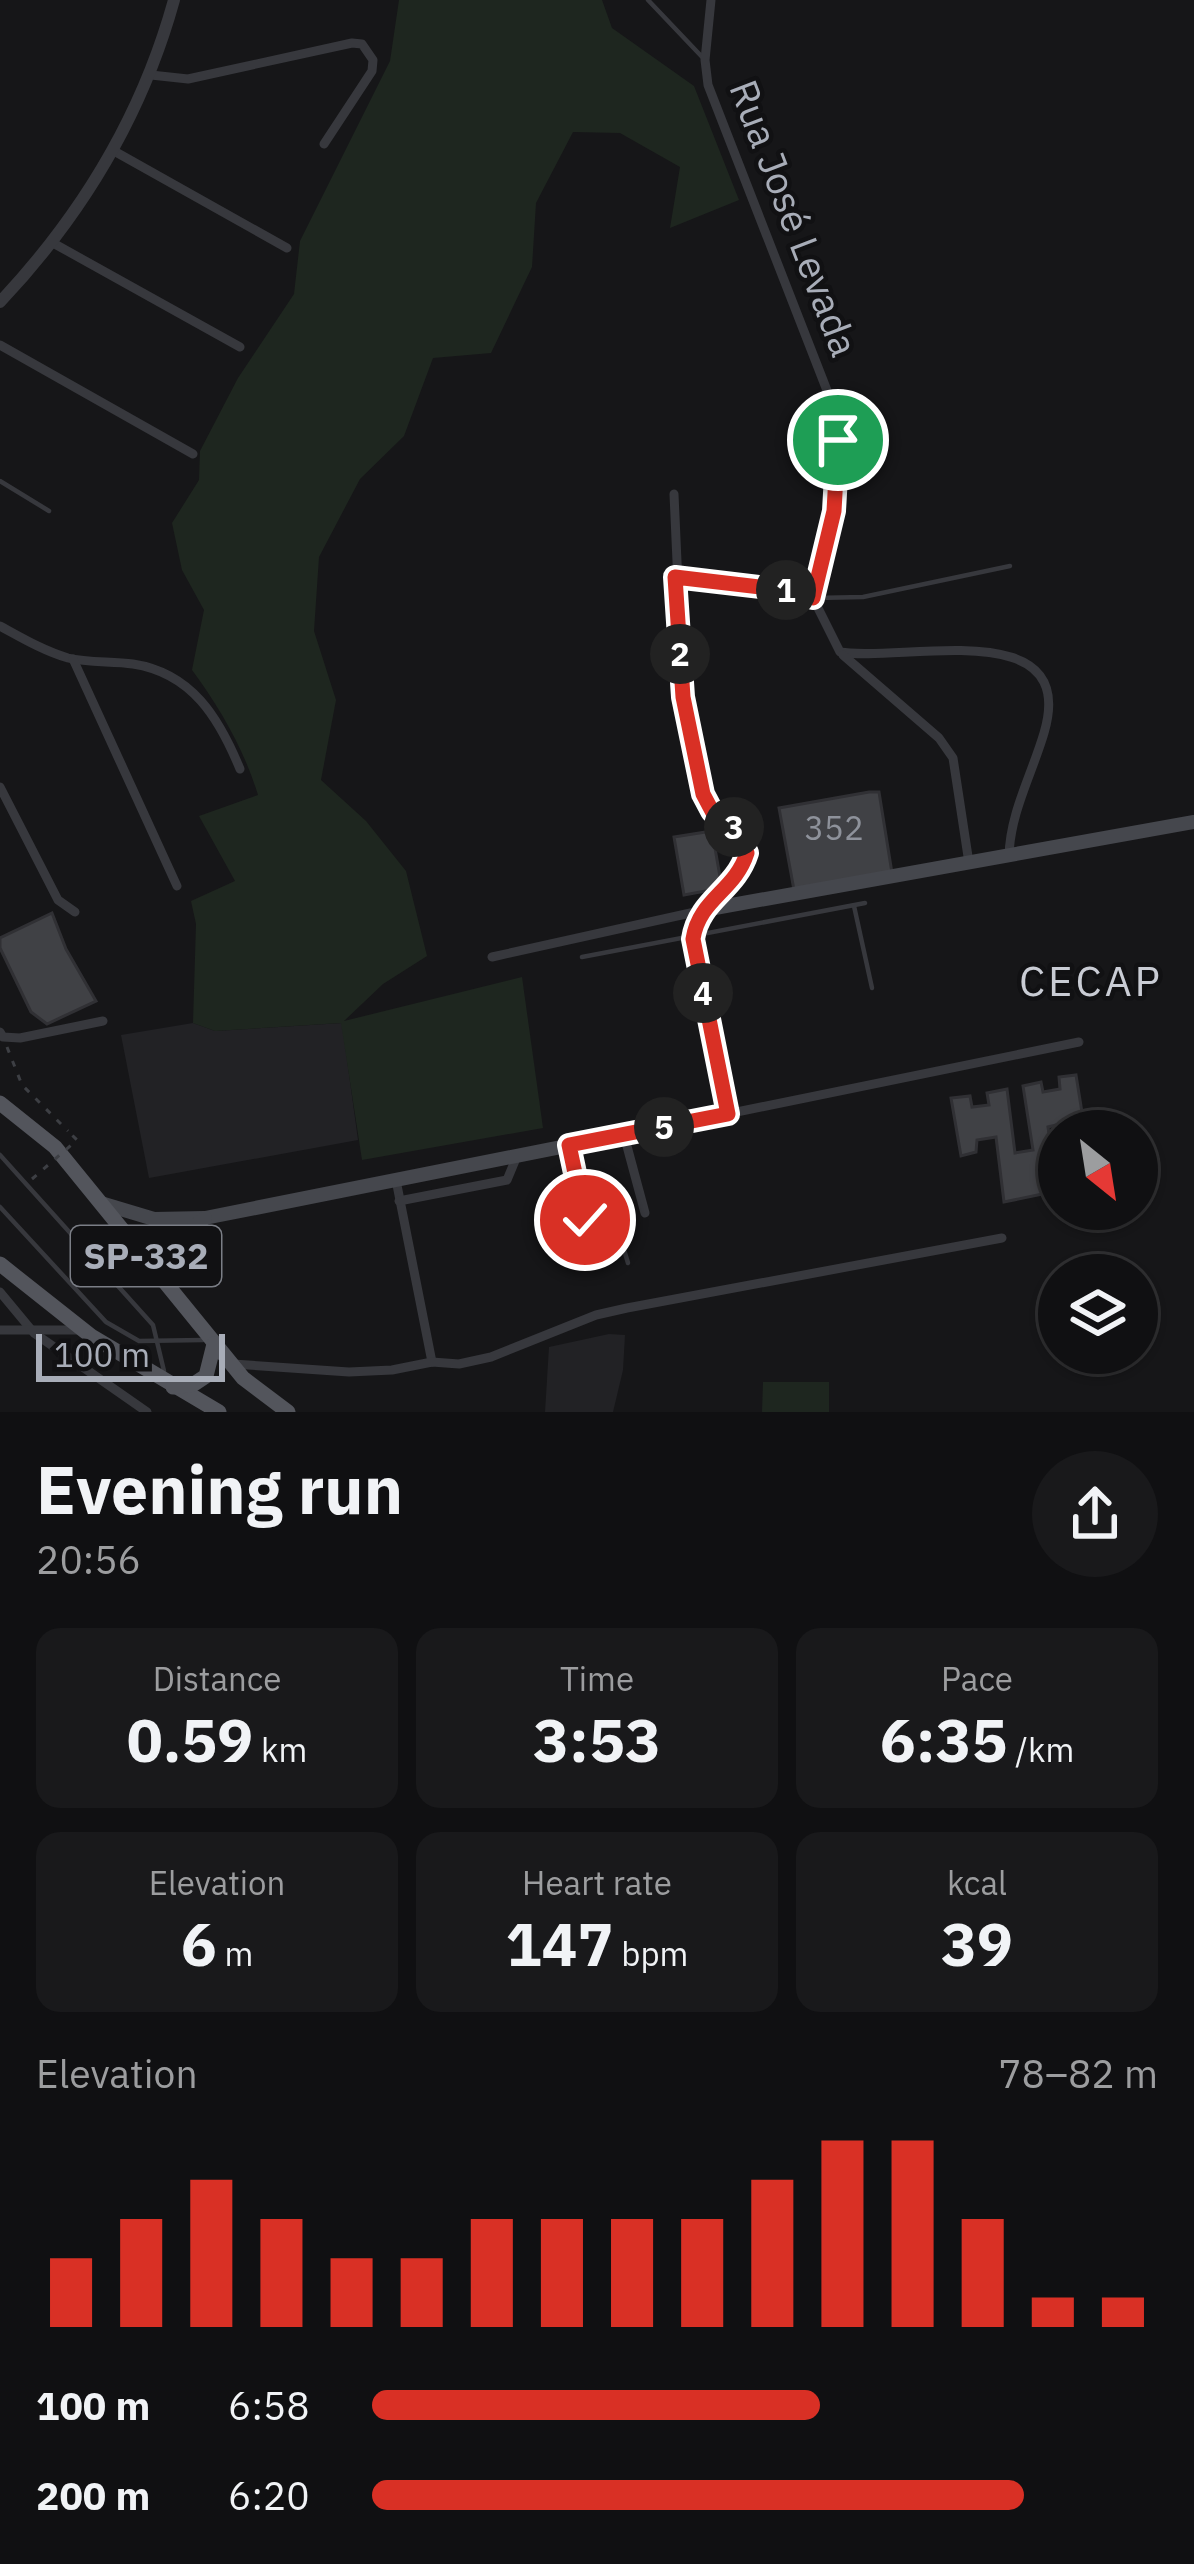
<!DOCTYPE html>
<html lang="en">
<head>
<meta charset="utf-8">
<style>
	:root { --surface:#101012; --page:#19191b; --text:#f1f3f6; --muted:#9c9d9f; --line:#303032; --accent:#d93025 }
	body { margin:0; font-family:"IBM Plex Sans",sans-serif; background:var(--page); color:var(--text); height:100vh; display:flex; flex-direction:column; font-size:45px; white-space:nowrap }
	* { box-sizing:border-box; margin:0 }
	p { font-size:39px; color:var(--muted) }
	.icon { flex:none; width:66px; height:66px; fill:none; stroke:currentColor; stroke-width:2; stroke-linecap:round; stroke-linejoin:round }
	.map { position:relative; height:1412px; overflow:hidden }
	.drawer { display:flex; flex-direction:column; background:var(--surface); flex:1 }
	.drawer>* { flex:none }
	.needle { width:78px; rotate:150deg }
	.fabs { position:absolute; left:1038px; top:1110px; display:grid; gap:24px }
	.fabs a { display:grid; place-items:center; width:120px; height:120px; border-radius:50%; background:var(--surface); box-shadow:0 3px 9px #0004,0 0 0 3px var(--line); font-size:60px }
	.scale { position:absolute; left:36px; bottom:30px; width:189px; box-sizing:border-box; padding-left:12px; border:6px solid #a8adb8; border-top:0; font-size:33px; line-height:42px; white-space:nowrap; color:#a8adb8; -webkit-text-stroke:9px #111113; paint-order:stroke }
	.pin { position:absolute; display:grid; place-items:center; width:102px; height:102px; color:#fff; margin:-51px; border:6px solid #fff; border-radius:50%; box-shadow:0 3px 12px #0007 }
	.km { position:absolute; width:60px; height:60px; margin:-30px; border-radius:50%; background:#222; color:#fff; font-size:33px; line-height:60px; text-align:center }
	.round { display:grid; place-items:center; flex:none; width:126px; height:126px; border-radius:63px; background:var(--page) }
	.overview { display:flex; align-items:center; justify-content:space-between; height:204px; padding:0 36px }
	h1 { font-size:66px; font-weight:700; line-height:90px }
	.figures { display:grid; grid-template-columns:repeat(3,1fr); gap:18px; height:204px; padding:12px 36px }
	.figures div { display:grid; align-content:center; border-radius:24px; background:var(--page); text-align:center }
	.figures b { font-size:60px; font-weight:700 }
	.figures small { font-size:33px; font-weight:400 }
	.figures p { font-size:33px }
	.chart { height:336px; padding:24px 36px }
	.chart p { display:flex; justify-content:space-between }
	.chart svg { width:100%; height:216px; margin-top:12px; stroke:var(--accent); stroke-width:6 }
	ul { padding:0 36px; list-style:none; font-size:39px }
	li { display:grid; grid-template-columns:192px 144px 1fr; align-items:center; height:90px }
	li i { height:30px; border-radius:15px; background:var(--accent) }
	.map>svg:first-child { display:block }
	.built { fill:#222225 }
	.green { fill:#1e261f }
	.building { fill:#404145; stroke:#303034; stroke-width:3 }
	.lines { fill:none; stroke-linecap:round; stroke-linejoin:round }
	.path { stroke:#3d3f44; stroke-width:3; stroke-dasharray:6 9; stroke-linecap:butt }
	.service { stroke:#37383d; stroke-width:4.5 }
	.minor { stroke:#37383d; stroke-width:9 }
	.tertiary { stroke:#37383d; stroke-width:12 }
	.secondary { stroke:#45474d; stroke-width:14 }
	.primary { stroke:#53555c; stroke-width:15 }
	.path-bridge { stroke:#3d3f44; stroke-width:3; stroke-dasharray:6 9; stroke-linecap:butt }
	.route-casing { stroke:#fff; stroke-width:24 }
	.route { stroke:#d93025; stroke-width:15 }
	.labels { text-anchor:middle; stroke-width:9; stroke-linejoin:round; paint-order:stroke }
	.number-label { font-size:33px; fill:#8e929b }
	.shield { fill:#111113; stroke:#7b7e86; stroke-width:3 }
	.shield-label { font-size:36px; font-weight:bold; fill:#a8adb8 }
	.street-label { font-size:39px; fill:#a8adb8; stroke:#111113 }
	.neighbourhood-label { font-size:42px; letter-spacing:3px; fill:#c9ccd4; stroke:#111113 }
</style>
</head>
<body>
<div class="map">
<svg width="1194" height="1412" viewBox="0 0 1194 1412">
	<rect width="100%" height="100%" fill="#161618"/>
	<g class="built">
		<path d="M193,1023L215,1031L342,1023L358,1140L149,1178L121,1035Z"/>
		<path d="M609,1334L625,1335L623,1370L613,1412H545L549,1347Z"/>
	</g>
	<g class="green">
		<path d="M399,0H602L612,28L694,86L739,200L670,228L680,167L620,133L573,132L536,203L532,267L491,353L433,358L404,436L360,479L319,557L314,631L336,700L321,780L366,821L406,871L427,956L383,984L344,1021L522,977L543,1128L362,1160L341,1023L215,1031L193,1023L196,924L191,901L235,881L199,816L258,795C244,749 220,708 192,670L204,610L182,570L172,523L199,480L200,451L238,378L294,294L300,241L390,61Z"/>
		<path d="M763,1382H829V1412H762Z"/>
	</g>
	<g class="building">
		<path d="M869,792H879L892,873L794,890L779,808Z"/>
		<path d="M712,831L722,888L684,895L674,837Z"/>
		<path d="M52,913L66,949L96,1001L47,1024L31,1012L0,948V938Z"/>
		<path d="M1076,1075L1085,1131H1067L1064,1123L1048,1127L1057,1191L1004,1202L996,1137L977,1140L976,1152L961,1156L951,1098L970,1096L972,1107L989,1105L987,1093L1007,1089L1015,1153L1033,1150L1023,1086L1041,1082L1043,1092L1060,1089L1059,1077Z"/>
	</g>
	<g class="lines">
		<path class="path" d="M7,1047L22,1085L68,1131"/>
		<g class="service">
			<path d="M648,0L705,60"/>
			<path d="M0,481L49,511"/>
			<path d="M815,598L863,597L1010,566"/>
			<path d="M854,906L872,988"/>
			<path d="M582,957L865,903"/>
			<path d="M570,1148L585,1220L618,1230L628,1263"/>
			<path d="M0,1155L153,1325L164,1371"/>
			<path d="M0,1207L106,1322L139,1341L203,1340"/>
		</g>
		<g class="minor">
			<path d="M711,0L705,60L708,85L828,393L838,440L834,511L813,598"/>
			<path d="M151,75L188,79L352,43L362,44L373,60L372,71L324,144"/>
			<path d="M114,151L287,248"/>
			<path d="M53,243L240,347"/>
			<path d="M0,345L193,454"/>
			<path d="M675,577L794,591L813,598L840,652C900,663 1080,612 1044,733C1032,774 1010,813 1009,856"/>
			<path d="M0,626C22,638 44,651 68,658C88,663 112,661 133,664C192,673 219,718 240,769"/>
			<path d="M843,655L939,738L953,758L969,863"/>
			<path d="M73,659L177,886"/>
			<path d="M0,787L58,900L75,912"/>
			<path d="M492,957L704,910L741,873L747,853L735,828L712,811L703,794L683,697L674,494"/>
			<path d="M0,1032L3,1037L20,1038L103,1021"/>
			<path d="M727,1114L1079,1042"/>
			<path d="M624,1135L645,1213"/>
			<path d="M396,1180L432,1362"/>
			<path d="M399,1201L507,1180L517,1156"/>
			<path d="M0,1292L34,1333L147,1412"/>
			<path d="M0,1330H78"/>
			<path d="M233,1364L349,1372L392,1370L432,1362L459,1364L491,1357L596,1315L627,1308L1002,1238"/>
		</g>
		<path class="tertiary" d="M0,302C82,215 142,116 174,0"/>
		<g class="secondary">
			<path d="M104,1204L154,1219L205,1218L727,1114L693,939L695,923L704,910L1194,822"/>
			<path d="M171,1288C165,1254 179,1238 205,1218"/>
		</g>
		<g class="primary">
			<path d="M0,1103L55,1147L243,1378L288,1412"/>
			<path d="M0,1264L91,1336L219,1412"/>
			<path d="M173,1387L194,1384L206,1376L214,1344"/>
		</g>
		<path class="path-bridge" d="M32,1179L77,1140L68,1131"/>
	</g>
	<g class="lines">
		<g class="route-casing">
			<path id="route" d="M585,1220L569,1145L728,1114L693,939C699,899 735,891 747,853L735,828L712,811L703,794L683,697L675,577L794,591L813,598L834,511L838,440"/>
		</g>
		<use href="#route" class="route"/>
	</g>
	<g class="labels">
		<g class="number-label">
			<text x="834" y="840">352</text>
		</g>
		<rect class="shield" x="71" y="1226" width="150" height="60" rx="9"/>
		<g class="shield-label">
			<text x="146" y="1269">SP-332</text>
		</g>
		<g class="street-label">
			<text transform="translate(794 218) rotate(69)" y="14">Rua José Levada</text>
		</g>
		<g class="neighbourhood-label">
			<text x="1091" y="996">CECAP</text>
		</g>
	</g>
</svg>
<div class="fabs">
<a><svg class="needle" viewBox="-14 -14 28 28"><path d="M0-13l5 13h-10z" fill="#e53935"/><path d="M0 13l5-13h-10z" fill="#9c9d9f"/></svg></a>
<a><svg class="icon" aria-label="layers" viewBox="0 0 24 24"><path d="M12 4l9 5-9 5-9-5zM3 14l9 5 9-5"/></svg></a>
</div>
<div class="scale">100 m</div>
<div class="pin" style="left:838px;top:440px;background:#1e9e55"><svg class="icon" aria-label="arrive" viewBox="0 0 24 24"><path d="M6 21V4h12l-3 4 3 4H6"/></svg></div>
<div class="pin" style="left:585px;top:1220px;background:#d93025"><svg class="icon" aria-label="check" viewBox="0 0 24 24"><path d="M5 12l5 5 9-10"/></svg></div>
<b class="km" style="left:786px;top:590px">1</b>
<b class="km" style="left:680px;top:654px">2</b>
<b class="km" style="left:734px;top:827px">3</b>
<b class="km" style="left:703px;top:993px">4</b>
<b class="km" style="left:664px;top:1127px">5</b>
</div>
<section class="drawer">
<div class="overview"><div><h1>Evening run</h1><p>20:56</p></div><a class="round"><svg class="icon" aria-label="share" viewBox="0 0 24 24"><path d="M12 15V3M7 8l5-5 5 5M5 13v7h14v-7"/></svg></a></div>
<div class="figures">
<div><p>Distance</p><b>0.59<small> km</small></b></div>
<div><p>Time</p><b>3:53</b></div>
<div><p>Pace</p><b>6:35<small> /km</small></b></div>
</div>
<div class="figures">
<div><p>Elevation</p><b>6<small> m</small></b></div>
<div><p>Heart rate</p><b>147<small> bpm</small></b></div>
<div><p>kcal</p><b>39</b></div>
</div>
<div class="chart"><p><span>Elevation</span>78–82 m</p>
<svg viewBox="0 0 160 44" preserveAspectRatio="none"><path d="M5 44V30M15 44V22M25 44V14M35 44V22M45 44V30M55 44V30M65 44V22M75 44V22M85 44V22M95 44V22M105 44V14M115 44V6M125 44V6M135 44V22M145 44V38M155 44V38"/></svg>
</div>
<ul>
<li><b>100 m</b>6:58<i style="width:57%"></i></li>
<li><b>200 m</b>6:20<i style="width:83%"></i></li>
</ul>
</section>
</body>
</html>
